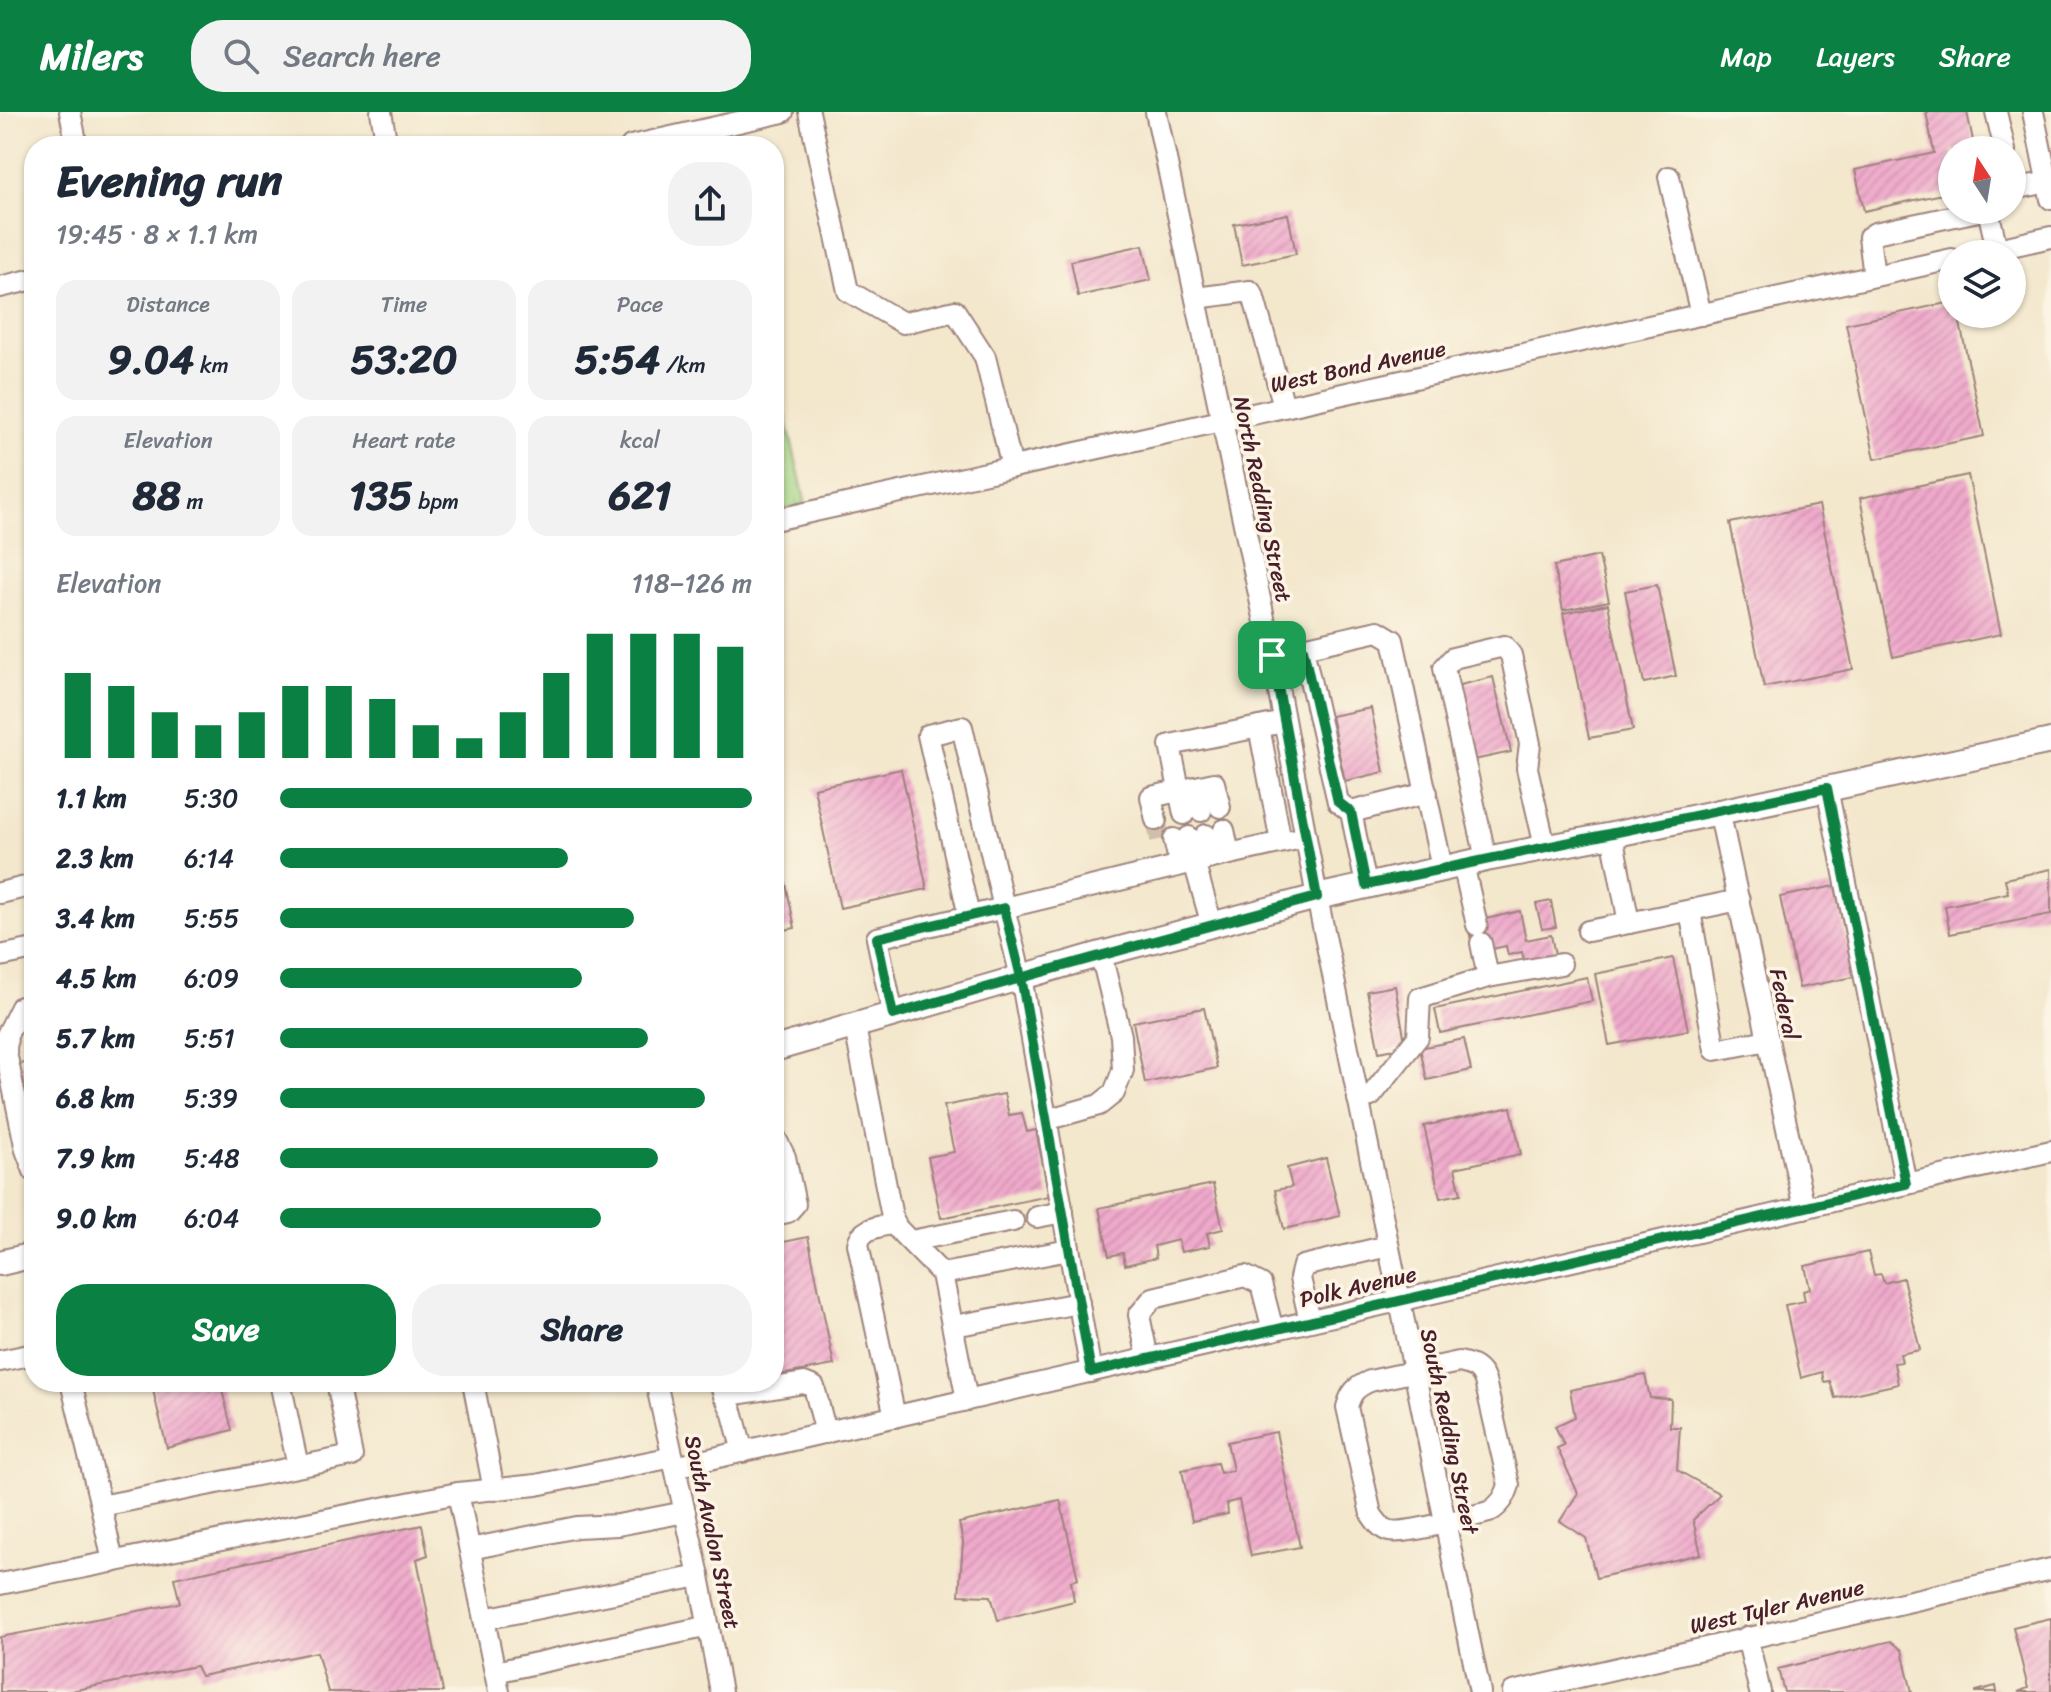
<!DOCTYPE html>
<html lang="en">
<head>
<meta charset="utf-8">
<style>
	:root { --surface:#fff; --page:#f2f2f3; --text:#1f2937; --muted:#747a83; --accent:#0b8043 }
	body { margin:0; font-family:Sriracha,sans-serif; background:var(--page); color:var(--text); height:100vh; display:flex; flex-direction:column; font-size:30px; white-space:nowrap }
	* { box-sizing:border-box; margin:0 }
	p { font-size:26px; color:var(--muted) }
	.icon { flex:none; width:44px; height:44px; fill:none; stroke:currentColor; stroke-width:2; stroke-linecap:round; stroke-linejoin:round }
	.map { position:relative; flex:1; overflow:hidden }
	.side { position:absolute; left:24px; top:24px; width:760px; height:1256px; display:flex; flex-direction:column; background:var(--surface); border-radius:32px; box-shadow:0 2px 6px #0004 }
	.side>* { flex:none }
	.needle { width:52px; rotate:348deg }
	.controls { position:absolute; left:1938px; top:24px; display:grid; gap:16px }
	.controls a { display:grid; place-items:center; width:88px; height:88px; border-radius:50%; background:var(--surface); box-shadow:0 2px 6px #0004; font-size:40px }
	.pin { position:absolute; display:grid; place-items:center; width:68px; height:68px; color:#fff; margin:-34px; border-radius:16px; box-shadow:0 4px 12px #0006 }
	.round { display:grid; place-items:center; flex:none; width:84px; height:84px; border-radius:32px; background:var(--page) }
	.headline { display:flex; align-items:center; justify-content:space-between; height:136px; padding:0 32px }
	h1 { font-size:44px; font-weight:700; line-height:60px }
	.figures { display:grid; grid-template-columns:repeat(3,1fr); gap:12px; height:136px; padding:8px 32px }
	.figures div { display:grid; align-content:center; border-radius:20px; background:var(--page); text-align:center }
	.figures b { font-size:40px; font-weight:700 }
	.figures small { font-size:22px; font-weight:400 }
	.figures p { font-size:22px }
	.chart { height:224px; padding:16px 32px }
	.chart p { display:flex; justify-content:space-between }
	.chart svg { width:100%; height:144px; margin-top:8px; stroke:var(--accent); stroke-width:6 }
	.primary-button { display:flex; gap:16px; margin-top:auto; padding:16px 32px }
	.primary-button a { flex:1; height:92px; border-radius:32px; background:var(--accent); color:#fff; font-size:32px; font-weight:700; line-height:92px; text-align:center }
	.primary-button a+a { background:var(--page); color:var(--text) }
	ul { padding:0 32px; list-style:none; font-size:26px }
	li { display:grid; grid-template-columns:128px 96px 1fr; align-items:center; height:60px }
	li i { height:20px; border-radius:10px; background:var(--accent) }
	header { display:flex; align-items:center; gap:48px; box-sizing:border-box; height:112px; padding:0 40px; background:var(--accent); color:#fff }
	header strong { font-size:38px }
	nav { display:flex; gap:44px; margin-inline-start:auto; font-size:28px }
	.search { width:560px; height:72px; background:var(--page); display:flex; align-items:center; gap:20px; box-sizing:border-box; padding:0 28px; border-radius:32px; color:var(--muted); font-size:30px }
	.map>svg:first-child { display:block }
	.grass { fill:url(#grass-tufts); stroke:#767a58; stroke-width:2 }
	.building { fill:url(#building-hatch) }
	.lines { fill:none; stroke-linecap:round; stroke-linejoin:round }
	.minor-tunnel { stroke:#d1bfac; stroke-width:20; stroke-dasharray:20 10; stroke-linecap:butt }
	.minor-casing { stroke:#9e837c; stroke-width:24 }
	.major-casing { stroke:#9e837c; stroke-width:28 }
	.minor { stroke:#fff; stroke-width:20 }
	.major { stroke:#fff; stroke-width:24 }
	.route-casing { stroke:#fff; stroke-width:16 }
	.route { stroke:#0b8043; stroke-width:10 }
	.labels { text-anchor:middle; stroke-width:7; stroke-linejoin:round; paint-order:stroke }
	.street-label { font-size:22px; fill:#4a1f2b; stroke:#fcf5e5 }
</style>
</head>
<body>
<header>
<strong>Milers</strong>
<div class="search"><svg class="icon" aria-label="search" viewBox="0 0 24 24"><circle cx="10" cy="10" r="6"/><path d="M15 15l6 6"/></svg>Search here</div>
<nav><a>Map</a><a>Layers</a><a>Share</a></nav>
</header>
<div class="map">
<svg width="2051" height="1580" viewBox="0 0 2051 1580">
	<defs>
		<pattern id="grass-tufts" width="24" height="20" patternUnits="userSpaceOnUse" patternTransform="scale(2)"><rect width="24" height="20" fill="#a1d484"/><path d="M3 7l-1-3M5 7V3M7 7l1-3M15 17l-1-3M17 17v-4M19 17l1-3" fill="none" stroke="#8cb672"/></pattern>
		<pattern id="building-hatch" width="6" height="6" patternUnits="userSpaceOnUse" patternTransform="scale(2)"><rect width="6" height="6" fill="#efa9cb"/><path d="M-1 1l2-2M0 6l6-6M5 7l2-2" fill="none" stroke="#ce91ae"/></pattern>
	</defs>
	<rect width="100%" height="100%" fill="#fcf5e5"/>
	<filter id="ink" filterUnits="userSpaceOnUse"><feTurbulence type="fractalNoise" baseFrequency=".0125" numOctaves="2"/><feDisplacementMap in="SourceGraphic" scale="16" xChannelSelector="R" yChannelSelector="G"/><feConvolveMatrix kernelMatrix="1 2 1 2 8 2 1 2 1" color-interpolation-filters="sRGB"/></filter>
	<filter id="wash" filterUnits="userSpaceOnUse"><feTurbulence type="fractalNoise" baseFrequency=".006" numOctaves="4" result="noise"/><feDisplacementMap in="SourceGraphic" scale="32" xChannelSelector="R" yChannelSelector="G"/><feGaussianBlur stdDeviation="1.8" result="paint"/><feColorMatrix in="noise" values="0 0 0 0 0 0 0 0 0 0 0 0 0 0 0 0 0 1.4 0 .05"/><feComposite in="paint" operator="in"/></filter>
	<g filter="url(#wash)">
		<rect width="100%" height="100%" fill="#f3e7cc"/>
		<path class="grass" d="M774,255L806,392L774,399Z"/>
		<g id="blocks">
			<g class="building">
				<path d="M1926,0H1967L1975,38H1952V80L1864,99L1855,58L1934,41Z"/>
				<path d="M1288,102L1296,142L1242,153L1234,112Z"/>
				<path d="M1143,133L1151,168L1078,184L1071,149Z"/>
				<path d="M1952,190V202H1958L1984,324L1875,347L1846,212Z"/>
				<path d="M1968,363L2001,522L1893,545L1860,386Z"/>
				<path d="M1819,393L1853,557L1764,575L1730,411Z"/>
				<path d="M1599,444L1609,489L1563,498L1554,454Z"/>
				<path d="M1657,473L1676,564L1644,571L1625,479Z"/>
				<path d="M1608,492L1633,618L1589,626L1563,501Z"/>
				<path d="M1493,565L1511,640L1474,648L1456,574Z"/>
				<path d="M1371,596L1384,660L1345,669L1331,604Z"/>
				<path d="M901,657L927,777L840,796L814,676Z"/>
				<path d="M777,728L795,816L774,820V729Z"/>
				<path d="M2051,757V802L1950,822L1945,794L2008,781L2005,767Z"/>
				<path d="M1835,774L1854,865L1799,876L1780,785Z"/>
				<path d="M1551,789L1556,815L1542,817L1536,792Z"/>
				<path d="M1520,799L1526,828L1551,823L1556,848L1525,854L1522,840L1508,843L1506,834L1492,837L1491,829L1472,832L1468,815L1487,811L1486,807Z"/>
				<path d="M1673,846L1688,918L1609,933L1595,862Z"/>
				<path d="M1587,865L1592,889L1440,921L1435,897Z"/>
				<path d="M1395,874L1406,935L1379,940L1367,879Z"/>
				<path d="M1204,896L1217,956L1145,971L1133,910Z"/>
				<path d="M1464,927L1471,958L1427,968L1420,936Z"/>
				<path d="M34,949V1018L27,1020L15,953Z"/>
				<path d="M1004,982L1009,1003L1022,1001L1027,1020L1036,1018L1049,1084L941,1106L928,1045L954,1040L944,994Z"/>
				<path d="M1511,995L1521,1042L1455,1056L1461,1082L1440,1086L1424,1014Z"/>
				<path d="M1326,1046L1340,1104L1284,1117L1275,1078L1292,1075L1287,1056Z"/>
				<path d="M1213,1072L1223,1117L1207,1121L1210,1134L1181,1140L1178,1128L1154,1134L1156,1146L1125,1153L1123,1141L1109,1144L1099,1096Z"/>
				<path d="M808,1125L834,1253L774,1264V1132Z"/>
				<path d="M1868,1140L1874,1163L1881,1162L1884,1171L1903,1166L1920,1238L1900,1242L1902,1250L1894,1251L1898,1272L1835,1286L1830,1269L1824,1270L1822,1260L1801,1266L1785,1193L1805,1189L1803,1179L1810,1177L1805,1154Z"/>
				<path d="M1645,1263L1650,1286L1671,1287L1670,1315H1680L1677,1358L1720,1382L1693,1408L1701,1442L1596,1466L1586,1426L1560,1409L1578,1381L1557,1336L1564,1333L1555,1314L1575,1305L1570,1278Z"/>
				<path d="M151,1270H220L232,1318L167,1336Z"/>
				<path d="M1276,1320L1300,1435L1251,1444L1239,1388L1227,1391L1228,1402L1192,1409L1182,1358L1217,1351L1220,1361L1233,1358L1227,1330Z"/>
				<path d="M1060,1388L1078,1467L1071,1469L1074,1489L998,1508L991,1484L959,1483L963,1430L959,1411Z"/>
				<path d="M422,1413L428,1443L417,1447L443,1580H328L317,1540L201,1564L196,1554L66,1580H0V1525L180,1491L174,1466Z"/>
				<path d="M2051,1506V1580H2018L2028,1576L2013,1515Z"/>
				<path d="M1891,1529L1902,1538L1912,1580H1784L1778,1557Z"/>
				<path d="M1996,1574L1997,1580H1976V1579Z"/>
			</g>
		</g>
	</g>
	<g filter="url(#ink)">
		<use href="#blocks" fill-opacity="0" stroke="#9e837c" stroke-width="2"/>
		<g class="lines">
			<path class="minor-tunnel" d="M1156,708L1161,731"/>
			<g class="minor-casing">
				<g id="minor">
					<path d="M70,0L77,34"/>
					<path d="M381,0L387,34"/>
					<path d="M809,0L848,179L903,211L955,199L985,245L1012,355"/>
					<path d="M1156,0L1272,543L1317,785L1480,1580"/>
					<path d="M1996,0L2005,38"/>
					<path d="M2033,0L2051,87"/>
					<path d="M631,34L783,0"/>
					<path d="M1669,65L1701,203"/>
					<path d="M2014,77L2048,70"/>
					<path d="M1988,98L1997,137"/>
					<path d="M1976,142L2051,125"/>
					<path d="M1874,164L1869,125L1875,121L1983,98"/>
					<path d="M0,175L34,167"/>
					<path d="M1196,186L1250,179L1253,183L1284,294"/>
					<path d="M774,408L1952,147"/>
					<path d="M1303,537L1338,690L1351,700L1366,773"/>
					<path d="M1272,543L1378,519L1393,528L1442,756"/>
					<path d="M1259,615L1281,730"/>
					<path d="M1196,675L1201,699"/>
					<path d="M1827,676L1906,1072"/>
					<path d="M1719,698L1804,1096"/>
					<path d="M1351,700L1427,681"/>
					<path d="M1184,702L1170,633L1284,610"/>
					<path d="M1156,708L1151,685L1214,671L1220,695"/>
					<path d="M1224,718L1229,742"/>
					<path d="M1206,723L1211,746"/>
					<path d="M1612,723L1629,811L1739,788"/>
					<path d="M1189,725L1194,750L1306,725"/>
					<path d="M1174,727L1180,753"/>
					<path d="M1486,747L1444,556L1453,546L1504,534L1511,543L1530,632L1527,656L1545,735"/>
					<path d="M1463,752L1477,813"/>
					<path d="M0,781L34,773"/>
					<path d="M1690,799L1715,938L1768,928"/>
					<path d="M969,804L928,623L962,615L1004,796L1194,750L1212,813"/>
					<path d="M1588,819L1629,811"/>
					<path d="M0,844L34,837"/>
					<path d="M1488,865L1561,852"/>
					<path d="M21,895L7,923L6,940L26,1038L34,1059"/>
					<path d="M893,903L877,826L1004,796L1021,865L1091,1260"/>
					<path d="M855,915L892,1105L896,1115L942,1162L967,1288"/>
					<path d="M1358,987L1371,984L1418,925L1420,886L1488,865L1481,831"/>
					<path d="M1046,1008L1099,993L1114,981L1123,958L1121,924L1101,842"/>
					<path d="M774,1023L785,1045L795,1092L788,1100L774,1103"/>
					<path d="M1037,1105L1063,1100"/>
					<path d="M895,1111C880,1115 861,1115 858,1132L895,1305"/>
					<path d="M911,1129L1013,1109"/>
					<path d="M942,1162L1069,1138"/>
					<path d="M1310,1209L1300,1166L1303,1154L1388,1134"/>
					<path d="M954,1214L1079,1191"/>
					<path d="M1148,1247L1139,1203L1153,1186L1245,1164L1261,1172L1273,1218"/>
					<path d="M0,1249L34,1242"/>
					<path d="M1459,1250C1473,1253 1480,1256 1485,1269L1509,1373C1505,1386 1500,1393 1489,1400C1468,1405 1406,1423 1389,1419C1381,1417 1375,1408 1371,1402L1347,1295C1351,1280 1356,1275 1370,1269Z"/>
					<path d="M71,1270L101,1394L352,1344L337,1270"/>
					<path d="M280,1270L298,1354"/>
					<path d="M473,1270L494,1378"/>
					<path d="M656,1270L699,1464L721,1580"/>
					<path d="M719,1270L733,1302L743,1340"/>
					<path d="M724,1284L804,1271L814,1275L826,1321"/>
					<path d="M675,1355L2051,1039"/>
					<path d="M458,1381L499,1580"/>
					<path d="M101,1394L113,1450"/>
					<path d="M470,1437L577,1415L618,1413L685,1400"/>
					<path d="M0,1472L458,1381L536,1373L673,1345"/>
					<path d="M484,1507L699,1464"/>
					<path d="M1747,1525L1760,1580"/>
					<path d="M495,1560L709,1514"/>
					<path d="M1513,1580L2051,1457"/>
				</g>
			</g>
			<g class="major-casing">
				<g id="major">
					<path d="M774,937L1101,842L1317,785L1486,747L1612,723L2051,629"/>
					<path d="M0,1151L34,1143"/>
				</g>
			</g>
			<use href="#minor" class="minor"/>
			<use href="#major" class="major"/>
		</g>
	</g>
	<g class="lines" filter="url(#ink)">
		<g class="route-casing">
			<path id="route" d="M1272,543L1317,785C1175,823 1034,861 893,903L877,826L1004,796L1021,865L1091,1260L1906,1072L1827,676L1366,773L1351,700L1338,690L1303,537L1272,543"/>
		</g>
		<use href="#route" class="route"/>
	</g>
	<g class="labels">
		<g class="street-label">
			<text transform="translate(1358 254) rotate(-12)" y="8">West Bond Avenue</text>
			<text transform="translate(1263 387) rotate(78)" y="8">North Redding Street</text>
			<text transform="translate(1785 892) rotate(78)" y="8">Federal</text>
			<text transform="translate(1358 1174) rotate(-13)" y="8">Polk Avenue</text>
			<text transform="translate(1450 1319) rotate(78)" y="8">South Redding Street</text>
			<text transform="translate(713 1420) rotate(78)" y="8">South Avalon Street</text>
			<text transform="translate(1777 1494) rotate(-13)" y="8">West Tyler Avenue</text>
		</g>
	</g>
</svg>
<div class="controls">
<a><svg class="needle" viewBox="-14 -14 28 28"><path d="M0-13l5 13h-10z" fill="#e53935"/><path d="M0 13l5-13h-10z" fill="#747a83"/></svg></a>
<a><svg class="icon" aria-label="layers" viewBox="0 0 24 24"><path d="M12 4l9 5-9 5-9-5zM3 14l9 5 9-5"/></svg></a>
</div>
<div class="pin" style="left:1272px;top:543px;background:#1e9e55"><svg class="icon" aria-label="arrive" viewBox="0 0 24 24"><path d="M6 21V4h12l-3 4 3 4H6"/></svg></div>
<section class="side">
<div class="headline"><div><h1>Evening run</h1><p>19:45 · 8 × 1.1 km</p></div><a class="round"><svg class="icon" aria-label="share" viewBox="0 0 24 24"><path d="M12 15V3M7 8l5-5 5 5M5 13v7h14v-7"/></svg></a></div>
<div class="figures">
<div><p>Distance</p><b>9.04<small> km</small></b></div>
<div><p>Time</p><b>53:20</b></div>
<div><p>Pace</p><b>5:54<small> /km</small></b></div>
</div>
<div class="figures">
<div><p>Elevation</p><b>88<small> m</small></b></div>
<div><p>Heart rate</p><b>135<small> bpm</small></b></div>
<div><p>kcal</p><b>621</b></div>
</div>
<div class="chart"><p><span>Elevation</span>118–126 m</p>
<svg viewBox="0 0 160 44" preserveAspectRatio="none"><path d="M5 44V18M15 44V22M25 44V30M35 44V34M45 44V30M55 44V22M65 44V22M75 44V26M85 44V34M95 44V38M105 44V30M115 44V18M125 44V6M135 44V6M145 44V6M155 44V10"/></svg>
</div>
<ul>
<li><b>1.1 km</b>5:30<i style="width:100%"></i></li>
<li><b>2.3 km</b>6:14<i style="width:61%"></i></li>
<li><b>3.4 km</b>5:55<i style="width:75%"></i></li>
<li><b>4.5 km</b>6:09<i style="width:64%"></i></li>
<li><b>5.7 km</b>5:51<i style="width:78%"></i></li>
<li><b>6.8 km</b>5:39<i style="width:90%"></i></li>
<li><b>7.9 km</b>5:48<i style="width:80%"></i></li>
<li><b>9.0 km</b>6:04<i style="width:68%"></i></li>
</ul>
<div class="primary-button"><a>Save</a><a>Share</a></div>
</section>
</div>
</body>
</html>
